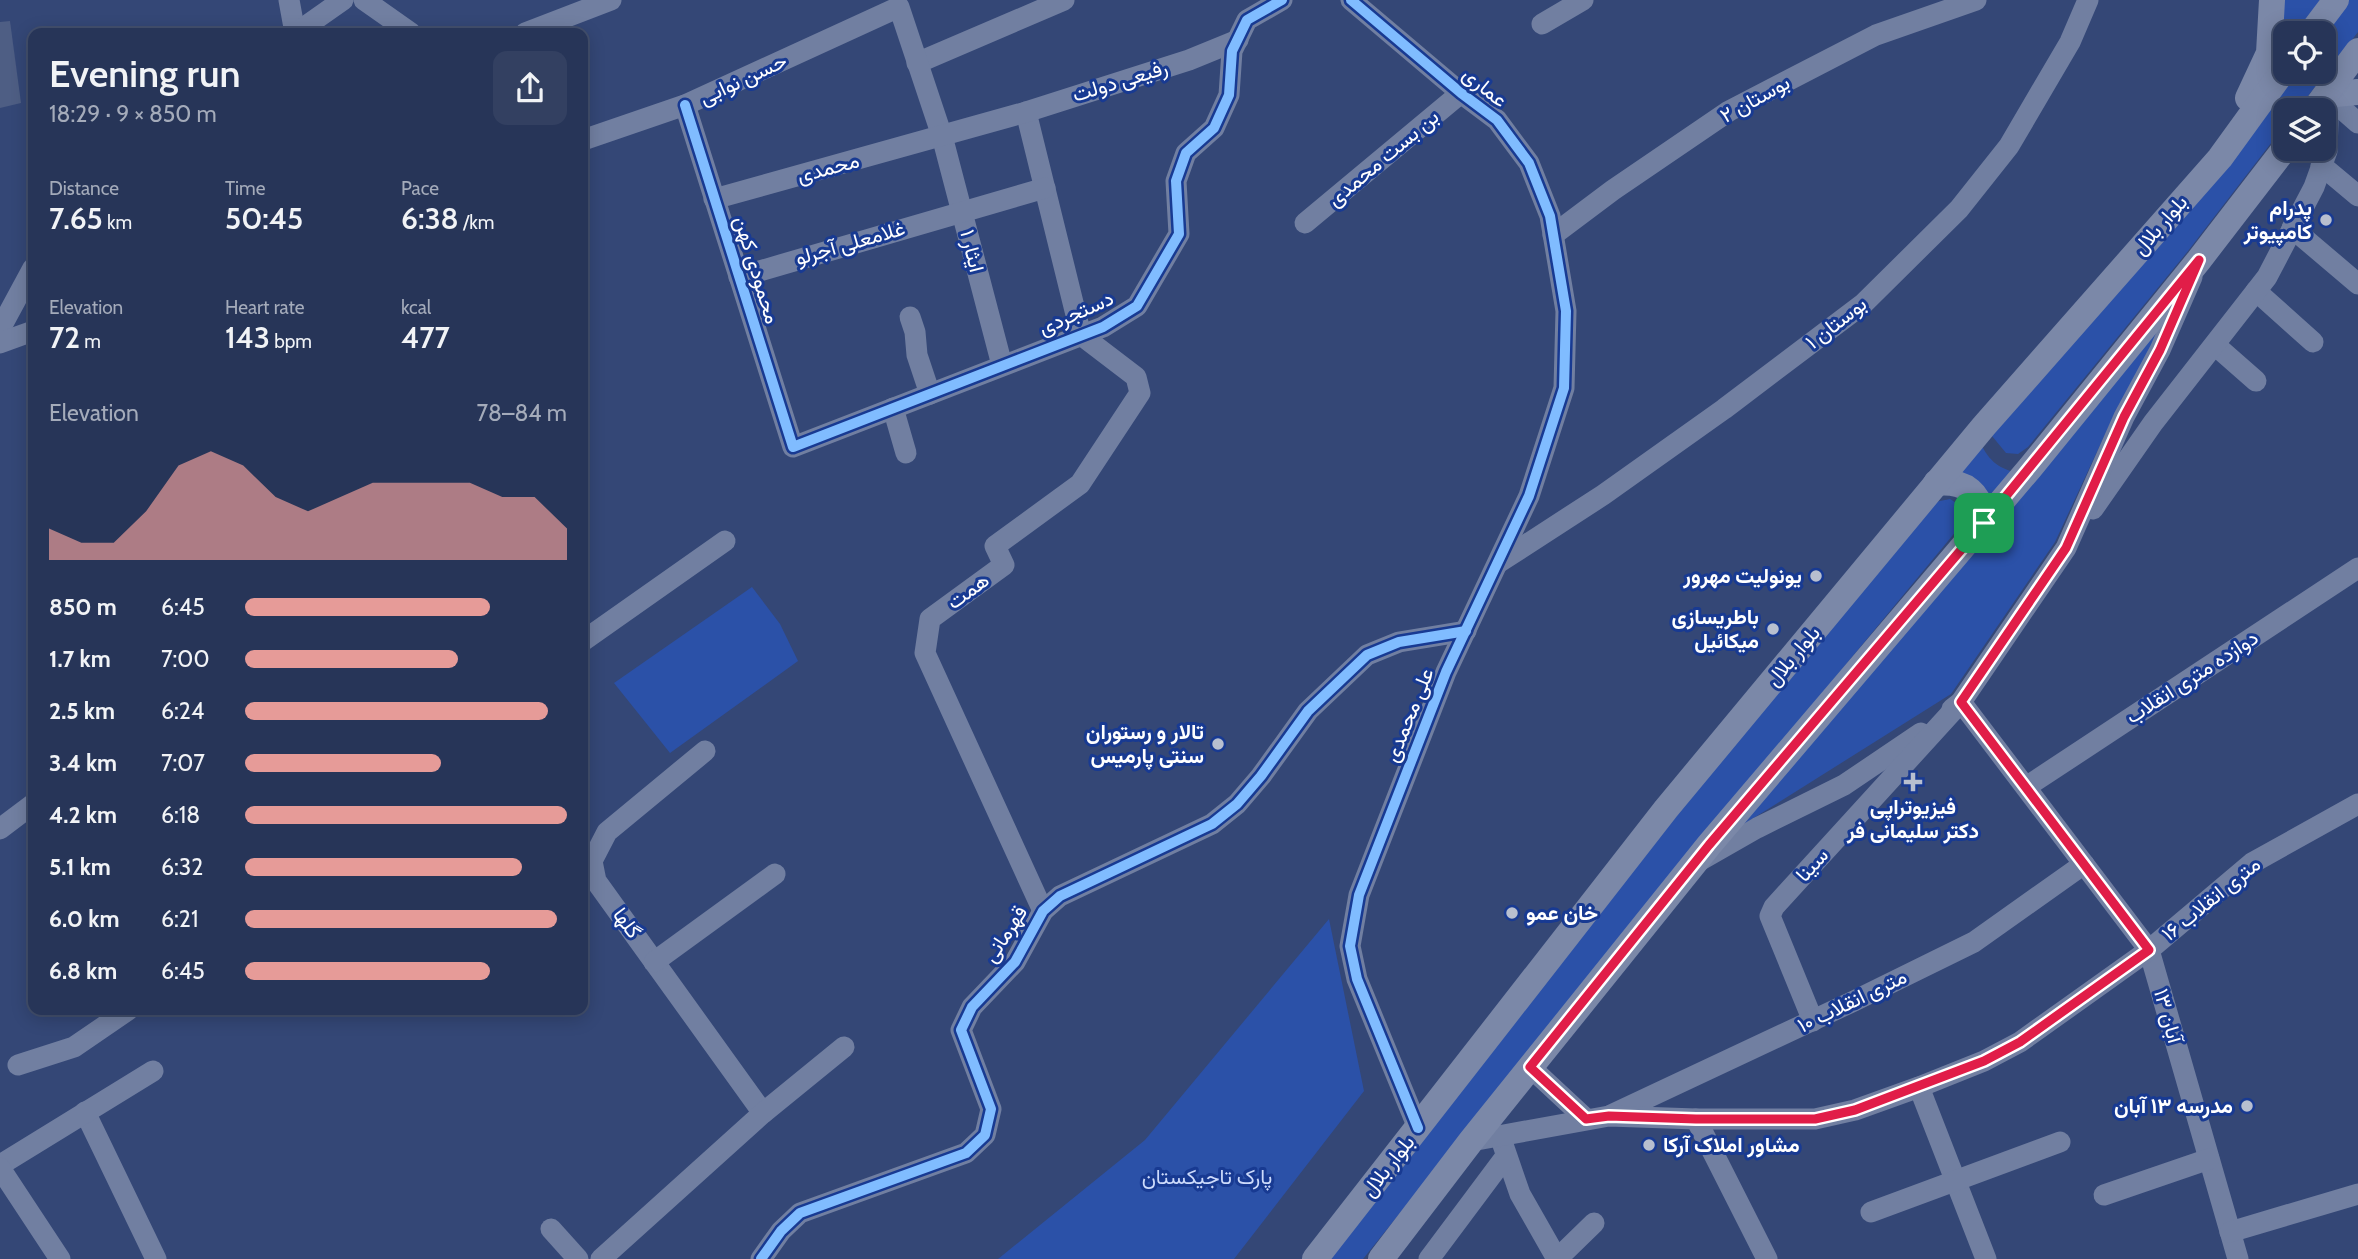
<!DOCTYPE html>
<html lang="en">
<head>
<meta charset="utf-8">
<style>
	:root { --surface:#273558; --page:#334061; --text:#f1f3f6; --muted:#a4abba; --line:#43506e; --accent:#e69b98 }
	body { margin:0; font-family:Cabin,Vazirmatn,sans-serif; background:var(--page); color:var(--text); height:100vh; display:flex; flex-direction:column; font-size:26px; white-space:nowrap }
	* { box-sizing:border-box; margin:0 }
	p { font-size:23px; color:var(--muted) }
	.icon { flex:none; width:38px; height:38px; fill:none; stroke:currentColor; stroke-width:2; stroke-linecap:round; stroke-linejoin:round }
	.map { position:relative; flex:1; overflow:hidden }
	.details { position:absolute; left:28px; top:28px; width:560px; height:987px; display:flex; flex-direction:column; background:var(--surface); border-radius:14px; box-shadow:0 4px 18px #0003,0 0 0 2px var(--line) }
	.details>* { flex:none }
	.tools { position:absolute; left:2273px; top:21px; display:grid; gap:14px }
	.tools a { display:grid; place-items:center; width:63px; height:63px; border-radius:14px; background:var(--surface); box-shadow:0 4px 18px #0003,0 0 0 2px var(--line); font-size:35px }
	.pin { position:absolute; display:grid; place-items:center; width:60px; height:60px; color:#fff; margin:-30px; border-radius:14px; box-shadow:0 4px 10px #0006 }
	.round { display:grid; place-items:center; flex:none; width:74px; height:74px; border-radius:14px; background:var(--page) }
	.summary { display:flex; align-items:center; justify-content:space-between; height:119px; padding:0 21px }
	h1 { font-size:38px; font-weight:600; line-height:52px }
	.figures { display:grid; grid-template-columns:repeat(3,1fr); gap:10px; height:119px; padding:7px 21px }
	.figures div { display:grid; align-content:center }
	.figures b { font-size:30px; font-weight:600 }
	.figures small { font-size:19px; font-weight:400 }
	.figures p { font-size:19px }
	.chart { height:196px; padding:14px 21px }
	.chart p { display:flex; justify-content:space-between }
	.chart svg { width:100%; height:126px; margin-top:7px; fill:var(--accent); opacity:.7 }
	ul { padding:0 21px; list-style:none; font-size:23px }
	li { display:grid; grid-template-columns:112px 84px 1fr; align-items:center; height:52px }
	li i { height:18px; border-radius:9px; background:var(--accent) }
	.map>svg:first-child { display:block }
	.green { fill:#2b51a8 }
	.building { fill:#4e5e84 }
	.lines { fill:none; stroke-linecap:round; stroke-linejoin:round }
	.minor { stroke:#717fa1; stroke-width:21 }
	.major { stroke:#7b88a8; stroke-width:26 }
	.cycleway-casing { stroke:#183a92; stroke-width:15 }
	.cycleway { stroke:#80bcff; stroke-width:10 }
	.route-casing { stroke:#fff; stroke-width:14 }
	.route { stroke:#e11d48; stroke-width:9 }
	.poi-dot { fill:#b8bfcf; stroke:#183a92; stroke-width:2.5 }
	.labels { text-anchor:middle; stroke-width:6; stroke-linejoin:round; paint-order:stroke }
	.street-label { font-size:21px; fill:#fff; stroke:#183a92 }
	.poi-label { font-size:21px; font-weight:bold; fill:#fff; stroke:#183a92; text-anchor:end }
	.park-label { font-size:21px; fill:#cddbfb; stroke:#183a92 }
</style>
</head>
<body>
<div class="map">
<svg width="2358" height="1259" viewBox="0 0 2358 1259">
	<rect width="100%" height="100%" fill="#344776"/>
	<g class="green">
		<path d="M2279,0H2320L2297,33H2286L2285,51L2271,72Z"/>
		<path d="M2345,0H2358V32L2297,110H2286L2285,125L2188,251L2028,447L2018,454L2006,453L1992,436L2296,72H2324V33Z"/>
		<path d="M2164,317L2147,357L2115,413L2055,542L1951,694L1733,831Z"/>
		<path d="M1981,444C1989,461 2000,470 2020,473L1989,508L1955,479Z"/>
		<path d="M1950,499L1961,506L1962,524L1671,876L1363,1259H1328L1718,763L1935,502Z"/>
		<path d="M752,587L780,624L798,661L670,753L614,683Z"/>
		<path d="M1329,919L1364,1091L1234,1259H998L1145,1140Z"/>
	</g>
	<path class="building" d="M10,21L21,103L0,108V22Z"/>
	<g class="lines">
		<g class="minor">
			<path d="M289,0L295,33"/>
			<path d="M364,0L411,33"/>
			<path d="M1351,0L1461,93L1497,120L1529,163L1550,216L1566,311L1564,388L1529,496L1446,672L1359,895L1350,946L1357,979L1418,1128"/>
			<path d="M1542,24L1583,0"/>
			<path d="M296,33L343,0"/>
			<path d="M525,33L611,0"/>
			<path d="M917,63L1064,0"/>
			<path d="M2326,95L2358,123"/>
			<path d="M685,105L793,447L1103,327L1137,306L1179,234L1176,181L1186,153L1214,128L1229,95L1232,51L1247,20L1282,0"/>
			<path d="M1026,112L1081,335L1136,377L1140,393L1080,484L995,546L1004,565L930,619L925,653L1043,911"/>
			<path d="M583,140L685,105L899,7L942,136L1002,365"/>
			<path d="M2321,165L2358,196"/>
			<path d="M714,199L1026,112L1189,60L1238,40"/>
			<path d="M1305,223L1461,93"/>
			<path d="M2292,228L2358,284"/>
			<path d="M1553,235L1613,190L1729,111L1876,35L1976,0"/>
			<path d="M739,277L1045,188"/>
			<path d="M2256,291L2313,342"/>
			<path d="M910,317L915,332L917,355L930,394"/>
			<path d="M0,329L33,268"/>
			<path d="M0,343L33,331"/>
			<path d="M2215,345L2256,381"/>
			<path d="M893,408L906,453"/>
			<path d="M2093,509L2153,423L2267,277L2314,187L2327,151L2328,122L2326,95"/>
			<path d="M1498,563L1603,495L1724,409L1863,304L1959,209L2009,146L2070,42L2088,0"/>
			<path d="M583,641L725,541"/>
			<path d="M1952,709L1961,702L2066,548L2124,417L2160,350L2192,277"/>
			<path d="M705,751L607,832L592,861L596,881L763,1113"/>
			<path d="M2026,787L2358,568"/>
			<path d="M0,829L33,804"/>
			<path d="M1701,860L1757,828L1844,785L1921,733"/>
			<path d="M654,962L775,874"/>
			<path d="M1813,1021L1770,916L1774,907L1961,702L2149,950L2238,1259"/>
			<path d="M18,1065L74,1047L128,1010"/>
			<path d="M1530,1067L1586,1119"/>
			<path d="M1919,1087L1986,1259"/>
			<path d="M85,1112L156,1259"/>
			<path d="M1611,1115L1854,1001L1974,942L2084,864"/>
			<path d="M1696,1119L1767,1259"/>
			<path d="M1500,1136L1520,1194L1557,1259"/>
			<path d="M1471,1141L1609,1116L1696,1119H1815L1855,1110L1919,1087L1984,1061L2020,1042L2149,950L2252,863L2358,804"/>
			<path d="M0,1165L153,1071"/>
			<path d="M0,1168L60,1259"/>
			<path d="M2104,1195L2209,1159"/>
			<path d="M1871,1212L2060,1142"/>
			<path d="M551,1229L578,1259"/>
			<path d="M2230,1232L2358,1194"/>
			<path d="M601,1259L763,1113L844,1047"/>
			<path d="M761,1259L781,1231L800,1213L966,1153L985,1135L991,1109L961,1030L972,1007L1015,962L1043,911L1060,896L1212,824L1237,804L1261,776L1308,711L1367,655L1399,642L1466,631"/>
			<path d="M1429,1259L1506,1156"/>
			<path d="M1557,1259L1594,1223"/>
		</g>
		<g class="major">
			<path d="M2311,33L2336,0"/>
			<path d="M2326,95L2358,92"/>
			<path d="M2248,98L2269,53L2272,0"/>
			<path d="M2314,110L2358,51"/>
			<path d="M1936,483C1966,480 1981,493 1984,523"/>
			<path d="M1315,1259L1666,809L1984,426L2220,158L2286,67"/>
			<path d="M1381,1259L1471,1141L1709,845L2030,468L2199,260L2286,147"/>
		</g>
		<g class="cycleway-casing">
			<g id="cycleway">
				<path d="M1351,0L1461,93L1497,120L1529,163L1550,216L1566,311L1564,388L1529,496L1446,672L1359,895L1350,946L1357,979L1418,1128"/>
				<path d="M685,105L793,447L1103,327L1137,306L1179,234L1176,181L1186,153L1214,128L1229,95L1232,51L1247,20L1282,0"/>
				<path d="M761,1259L781,1231L800,1213L966,1153L985,1135L991,1109L961,1030L972,1007L1015,962L1043,911L1060,896L1212,824L1237,804L1261,776L1308,711L1367,655L1399,642L1466,631"/>
			</g>
		</g>
		<use href="#cycleway" class="cycleway"/>
	</g>
	<g class="lines">
		<g class="route-casing">
			<path id="route" d="M2199,260L2160,350L2124,417L2066,548L1961,702L2149,950L2020,1042L1984,1061L1855,1110L1815,1119H1696L1609,1116L1586,1119L1530,1067L1709,845L1984,523Z"/>
		</g>
		<use href="#route" class="route"/>
	</g>
	<g class="poi-dot">
		<circle cx="2326" cy="220" r="7"/>
		<circle cx="1816" cy="576" r="7"/>
		<circle cx="1773" cy="629" r="7"/>
		<circle cx="1218" cy="744" r="7"/>
		<path d="M1909.5 771.5h7v7h7v7h-7v7h-7v-7h-7v-7h7z"/>
		<circle cx="1512" cy="913" r="7"/>
		<circle cx="2247" cy="1106" r="7"/>
		<circle cx="1649" cy="1145" r="7"/>
	</g>
	<g class="labels">
		<g class="street-label">
			<text transform="translate(743 79) rotate(-25)" y="7">حسن نوابی</text>
			<text transform="translate(1120 81) rotate(-17)" y="7">رفیعی دولت</text>
			<text transform="translate(1485 87) rotate(39)" y="7">عماری</text>
			<text transform="translate(1755 99) rotate(-29)" y="7">بوستان ۲</text>
			<text transform="translate(1383 158) rotate(-40)" y="7">بن بست محمدی</text>
			<text transform="translate(828 168) rotate(-15)" y="7">محمدی</text>
			<text transform="translate(2160 225) rotate(-49)" y="7">بلوار بلال</text>
			<text transform="translate(850 243) rotate(-16)" y="7">غلامعلی آجرلو</text>
			<text transform="translate(972 251) rotate(76)" y="7">۱ ایثار</text>
			<text transform="translate(757 270) rotate(73)" y="7">محمودی کهن</text>
			<text transform="translate(1076 313) rotate(-24)" y="7">دستجردی</text>
			<text transform="translate(1836 323) rotate(-38)" y="7">بوستان ۱</text>
			<text transform="translate(968 591) rotate(-36)" y="7">همت</text>
			<text transform="translate(1793 656) rotate(-50)" y="7">بلوار بلال</text>
			<text transform="translate(2192 677) rotate(-33)" y="7">دوازده متری انقلاب</text>
			<text transform="translate(1409 715) rotate(-68)" y="7">علی محمدی</text>
			<text transform="translate(1812 865) rotate(-48)" y="7">سینا</text>
			<text transform="translate(2211 899) rotate(-39)" y="7">۱۶ متری انقلاب</text>
			<text transform="translate(627 923) rotate(54)" y="7">گلها</text>
			<text transform="translate(1005 934) rotate(-57)" y="7">قهرمانی</text>
			<text transform="translate(1852 1001) rotate(-26)" y="7">۱۰ متری انقلاب</text>
			<text transform="translate(2168 1016) rotate(74)" y="7">۱۳ آبان</text>
			<text transform="translate(1388 1166) rotate(-52)" y="7">بلوار بلال</text>
		</g>
		<g class="poi-label">
			<text x="2312" y="215">پدرام<tspan x="2312" dy="24">کامپیوتر</tspan></text>
			<text x="1802" y="583">یونولیت مهرور</text>
			<text x="1759" y="624">باطریسازی<tspan x="1759" dy="24">میکائیل</tspan></text>
			<text x="1204" y="739">تالار و رستوران<tspan x="1204" dy="24">سنتی پارمیس</tspan></text>
			<text x="1913" y="814" text-anchor="middle">فیزیوتراپی<tspan x="1913" dy="24">دکتر سلیمانی فر</tspan></text>
			<text x="1526" y="920" text-anchor="start">خان عمو</text>
			<text x="2233" y="1113">مدرسه ۱۳ آبان</text>
			<text x="1663" y="1152" text-anchor="start">مشاور املاک آرکا</text>
		</g>
		<g class="park-label">
			<text x="1207" y="1184">پارک تاجیکستان</text>
		</g>
	</g>
</svg>
<div class="tools">
<a><svg class="icon" aria-label="locate" viewBox="0 0 24 24"><circle cx="12" cy="12" r="6"/><path d="M12 2v4M12 18v4M2 12h4M18 12h4"/></svg></a>
<a><svg class="icon" aria-label="layers" viewBox="0 0 24 24"><path d="M12 4l9 5-9 5-9-5zM3 14l9 5 9-5"/></svg></a>
</div>
<div class="pin" style="left:1984px;top:523px;background:#1e9e55"><svg class="icon" aria-label="arrive" viewBox="0 0 24 24"><path d="M6 21V4h12l-3 4 3 4H6"/></svg></div>
<section class="details">
<div class="summary"><div><h1>Evening run</h1><p>18:29 · 9 × 850 m</p></div><a class="round"><svg class="icon" aria-label="share" viewBox="0 0 24 24"><path d="M12 15V3M7 8l5-5 5 5M5 13v7h14v-7"/></svg></a></div>
<div class="figures">
<div><p>Distance</p><b>7.65<small> km</small></b></div>
<div><p>Time</p><b>50:45</b></div>
<div><p>Pace</p><b>6:38<small> /km</small></b></div>
</div>
<div class="figures">
<div><p>Elevation</p><b>72<small> m</small></b></div>
<div><p>Heart rate</p><b>143<small> bpm</small></b></div>
<div><p>kcal</p><b>477</b></div>
</div>
<div class="chart"><p><span>Elevation</span>78–84 m</p>
<svg viewBox="0 0 160 44" preserveAspectRatio="none"><path d="M0 44V33L10 38L20 38L30 27L40 11L50 6L60 11L70 22L80 27L90 22L100 17L110 17L120 17L130 17L140 22L150 22L160 33V44z"/></svg>
</div>
<ul>
<li><b>850 m</b>6:45<i style="width:76%"></i></li>
<li><b>1.7 km</b>7:00<i style="width:66%"></i></li>
<li><b>2.5 km</b>6:24<i style="width:94%"></i></li>
<li><b>3.4 km</b>7:07<i style="width:61%"></i></li>
<li><b>4.2 km</b>6:18<i style="width:100%"></i></li>
<li><b>5.1 km</b>6:32<i style="width:86%"></i></li>
<li><b>6.0 km</b>6:21<i style="width:97%"></i></li>
<li><b>6.8 km</b>6:45<i style="width:76%"></i></li>
</ul>
</section>
</div>
</body>
</html>
